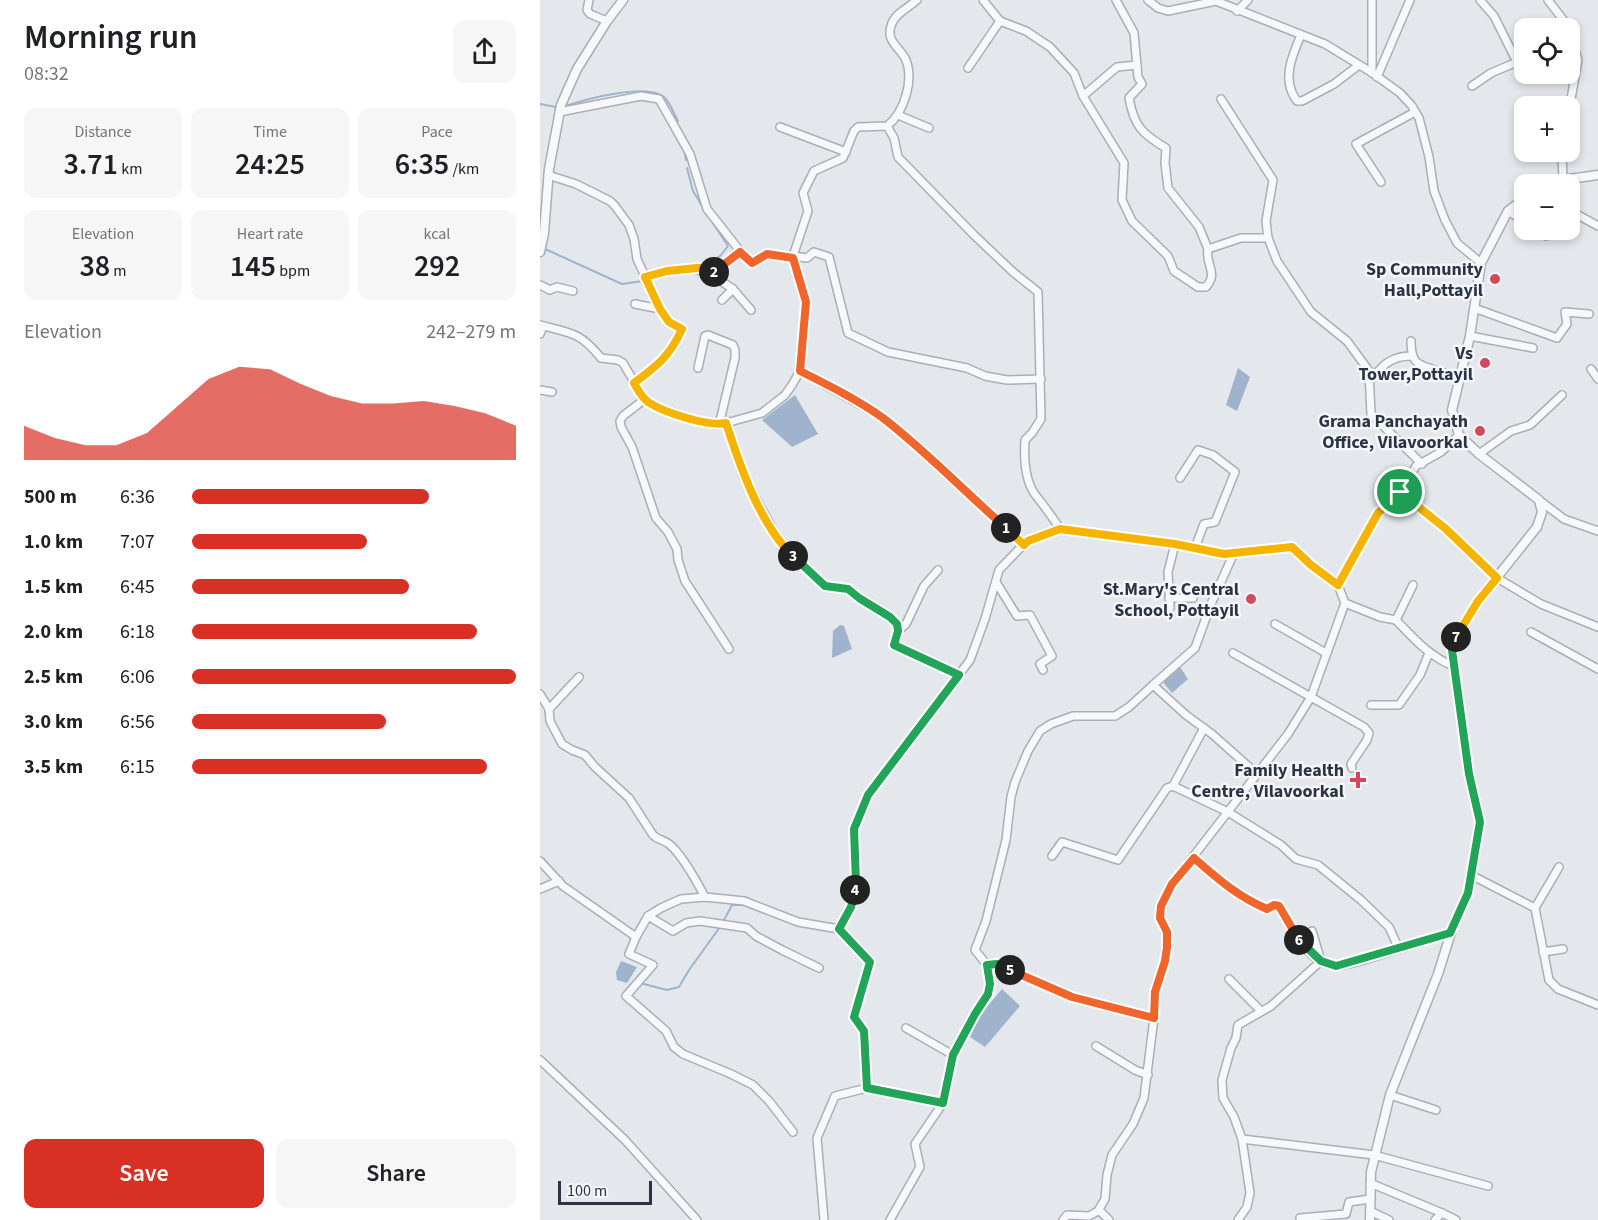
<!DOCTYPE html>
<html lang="en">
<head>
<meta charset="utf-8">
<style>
	:root { --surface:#fff; --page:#f6f6f6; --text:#202124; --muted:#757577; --accent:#d93025 }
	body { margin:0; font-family:"Source Sans 3",sans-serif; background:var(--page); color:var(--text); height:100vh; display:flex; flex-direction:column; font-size:22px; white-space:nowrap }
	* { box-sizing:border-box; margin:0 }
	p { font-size:20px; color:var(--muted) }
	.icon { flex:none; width:33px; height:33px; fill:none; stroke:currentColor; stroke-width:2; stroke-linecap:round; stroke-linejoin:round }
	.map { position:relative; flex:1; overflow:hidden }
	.panel { display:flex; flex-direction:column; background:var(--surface); width:540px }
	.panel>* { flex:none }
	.buttons { position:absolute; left:974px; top:18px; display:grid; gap:12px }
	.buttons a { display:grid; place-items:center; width:66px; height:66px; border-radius:12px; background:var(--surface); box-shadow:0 3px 9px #0003; font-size:30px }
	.scale { position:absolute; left:18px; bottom:15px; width:94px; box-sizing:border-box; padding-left:6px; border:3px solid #2b3445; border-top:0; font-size:16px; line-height:21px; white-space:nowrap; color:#2b3445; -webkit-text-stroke:4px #f4f6f9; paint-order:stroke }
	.pin { position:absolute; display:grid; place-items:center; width:51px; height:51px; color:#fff; margin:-26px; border:3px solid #fff; border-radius:50%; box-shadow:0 2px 6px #0007 }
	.km { position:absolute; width:30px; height:30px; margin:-15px; border-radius:50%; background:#222; color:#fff; font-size:16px; line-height:30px; text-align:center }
	.round { display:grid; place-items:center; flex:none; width:63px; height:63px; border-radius:12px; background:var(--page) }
	.headline { display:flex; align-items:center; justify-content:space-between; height:102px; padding:0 24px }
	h1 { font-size:33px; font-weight:600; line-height:45px }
	.figures { display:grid; grid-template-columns:repeat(3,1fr); gap:9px; height:102px; padding:6px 24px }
	.figures div { display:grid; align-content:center; border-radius:12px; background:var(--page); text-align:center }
	.figures b { font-size:30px; font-weight:600 }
	.figures small { font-size:16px; font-weight:400 }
	.figures p { font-size:16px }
	.chart { height:168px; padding:12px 24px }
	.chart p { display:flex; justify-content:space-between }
	.chart svg { width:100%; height:108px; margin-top:6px; fill:var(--accent); opacity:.7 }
	.cta { display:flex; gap:12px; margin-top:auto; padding:12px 24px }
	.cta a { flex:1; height:69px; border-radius:12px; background:var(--accent); color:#fff; font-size:24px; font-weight:600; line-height:69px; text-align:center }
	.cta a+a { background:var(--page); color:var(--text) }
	ul { padding:0 24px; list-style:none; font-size:20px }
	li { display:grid; grid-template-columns:96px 72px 1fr; align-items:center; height:45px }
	li i { height:15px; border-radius:8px; background:var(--accent) }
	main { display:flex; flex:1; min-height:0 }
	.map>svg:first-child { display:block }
	.water { fill:#9fb4cc }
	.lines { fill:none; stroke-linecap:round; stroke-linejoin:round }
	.stream { stroke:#9fb4cc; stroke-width:2 }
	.minor-casing { stroke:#a9aeb7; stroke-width:10 }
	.tertiary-casing { stroke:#a9aeb7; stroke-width:11 }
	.minor { stroke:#f7f8fa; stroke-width:7 }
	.tertiary { stroke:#f7f8fa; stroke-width:8 }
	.split-1-casing { stroke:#fff; stroke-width:12 }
	.split-2-casing { stroke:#fff; stroke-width:12 }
	.split-3-casing { stroke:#fff; stroke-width:12 }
	.split-4-casing { stroke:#fff; stroke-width:12 }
	.split-5-casing { stroke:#fff; stroke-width:12 }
	.split-6-casing { stroke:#fff; stroke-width:12 }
	.split-7-casing { stroke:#fff; stroke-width:12 }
	.split-8-casing { stroke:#fff; stroke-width:12 }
	.split-1 { stroke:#f5b400; stroke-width:8 }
	.split-2 { stroke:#f0652b; stroke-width:8 }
	.split-3 { stroke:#f5b400; stroke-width:8 }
	.split-4 { stroke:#22a559; stroke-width:8 }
	.split-5 { stroke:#22a559; stroke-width:8 }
	.split-6 { stroke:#f0652b; stroke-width:8 }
	.split-7 { stroke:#22a559; stroke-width:8 }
	.split-8 { stroke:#f5b400; stroke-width:8 }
	.poi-dot { fill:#d1495b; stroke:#f4f6f9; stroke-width:2 }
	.labels { text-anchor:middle; stroke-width:5; stroke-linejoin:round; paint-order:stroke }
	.poi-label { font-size:18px; font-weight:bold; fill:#2b3445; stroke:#f4f6f9; text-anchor:end }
</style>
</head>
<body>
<main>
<section class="panel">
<div class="headline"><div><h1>Morning run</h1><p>08:32</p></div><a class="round"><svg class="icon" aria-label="share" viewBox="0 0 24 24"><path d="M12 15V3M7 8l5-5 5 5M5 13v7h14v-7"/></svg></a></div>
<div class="figures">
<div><p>Distance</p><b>3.71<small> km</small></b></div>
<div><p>Time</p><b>24:25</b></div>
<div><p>Pace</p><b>6:35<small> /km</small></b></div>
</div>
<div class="figures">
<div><p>Elevation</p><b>38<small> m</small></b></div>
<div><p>Heart rate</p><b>145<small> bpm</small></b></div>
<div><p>kcal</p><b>292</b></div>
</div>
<div class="chart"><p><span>Elevation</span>242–279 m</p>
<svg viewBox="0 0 160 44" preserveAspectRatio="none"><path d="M0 44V30L10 35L20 38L30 38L40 33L50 22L60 11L70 6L80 7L90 13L100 18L110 21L120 21L130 20L140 22L150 25L160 30V44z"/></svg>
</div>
<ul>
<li><b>500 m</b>6:36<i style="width:73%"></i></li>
<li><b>1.0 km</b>7:07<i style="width:54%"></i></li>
<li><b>1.5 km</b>6:45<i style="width:67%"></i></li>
<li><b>2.0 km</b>6:18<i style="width:88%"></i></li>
<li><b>2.5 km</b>6:06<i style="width:100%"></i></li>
<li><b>3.0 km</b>6:56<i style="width:60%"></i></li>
<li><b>3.5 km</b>6:15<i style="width:91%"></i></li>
</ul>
<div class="cta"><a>Save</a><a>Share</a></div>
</section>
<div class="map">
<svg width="1058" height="1220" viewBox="0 0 1058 1220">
	<rect width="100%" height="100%" fill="#e4e7ec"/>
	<g class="water">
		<path d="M698,368L710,377L697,411L686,405Z"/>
		<path d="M255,395L278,434L252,447L222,420Z"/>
		<path d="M300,625L304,626L312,649L292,658L293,631Z"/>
		<path d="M640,667L648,679L632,693L622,681Z"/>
		<path d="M81,961L97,967L87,983L77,980L76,972Z"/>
		<path d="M462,989L480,1006L445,1047L430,1037L440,1015Z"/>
	</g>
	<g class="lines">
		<g class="stream">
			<path d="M0,104L16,107"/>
			<path d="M23,107C42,100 107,82 124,97C130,102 134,114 138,121"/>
			<path d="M144,149L146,160"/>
			<path d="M147,168L153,191L164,209"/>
			<path d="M5,249L82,284L103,281"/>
			<path d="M164,269L181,255L188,246L167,214"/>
			<path d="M132,274L144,272"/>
			<path d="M183,922L192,905H203"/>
			<path d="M100,983L127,990L139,987L149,970L180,927"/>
		</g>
		<g class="minor-casing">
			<g id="minor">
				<path d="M49,0L47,10L50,14L67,21"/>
				<path d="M377,0C368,8 354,14 351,26C346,41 359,47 365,58C375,79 364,113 347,126L318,127L314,131L303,158L274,171L263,193L268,211L253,256L266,302L264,336L260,371L342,417L405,470L427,493L484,545"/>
				<path d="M443,0L460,21L486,31L510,47L534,73L543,96L584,163L582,200L592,221L628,256L634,271L658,287H666C679,272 665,266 668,249"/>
				<path d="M576,0L594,33L598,77L602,84L589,98C594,126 602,134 626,148L625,163L628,188L659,227L668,249L701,238H728L737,261L771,312L807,341L829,371L831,414L882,464"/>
				<path d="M608,0L618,8L628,11L676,1L785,44L831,72L860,93L872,106L879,118L889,157L894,191L905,220L917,243L941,263"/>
				<path d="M832,0V73"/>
				<path d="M940,0L954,16L977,62L984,58"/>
				<path d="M1008,0L1031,30L1029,34"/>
				<path d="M697,11L708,0"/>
				<path d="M761,35C752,56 741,80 757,101H762L794,84L819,65"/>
				<path d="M428,68L460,21"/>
				<path d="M837,77L870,0"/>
				<path d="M932,86L951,73L977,62"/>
				<path d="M543,96L577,67L597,65"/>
				<path d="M681,99L733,180L726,221L728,238"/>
				<path d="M1029,110L1038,60L1030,33"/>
				<path d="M19,112L101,96L119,99L150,154L167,209L200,251L172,275L193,289L211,310"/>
				<path d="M358,115L389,128"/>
				<path d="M347,126L354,138L358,157L434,235L473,272L498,292L501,419L492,433L485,440C484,456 485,479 494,493C503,505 512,516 520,529L635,544L684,554L752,547L771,565L798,585"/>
				<path d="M240,127L306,152"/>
				<path d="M1022,152L1023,181"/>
				<path d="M8,175L36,184L70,201L75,206L89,225L94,239L97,259L120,309L129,322L142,329C130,356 117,366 94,383"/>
				<path d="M841,182L816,144L875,112"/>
				<path d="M1029,210L1058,226"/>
				<path d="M968,211L984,221"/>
				<path d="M996,230L1006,236"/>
				<path d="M200,251L212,263L227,254L253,258"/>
				<path d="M253,256L267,258L274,252L289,257L308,333L348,352L427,368L445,376L467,380L501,379"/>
				<path d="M105,277C126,271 152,263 172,275"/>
				<path d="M0,285L10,290L17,287L33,291"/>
				<path d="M182,300L193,289"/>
				<path d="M95,304L120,309"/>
				<path d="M934,308L1017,338L1027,324L1025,312L1049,314"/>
				<path d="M0,325C31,333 40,332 61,358L78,360L83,363L103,397L114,406L163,423L179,425L222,413L245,395L252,385L260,371"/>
				<path d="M0,334L3,326"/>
				<path d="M930,336L993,348"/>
				<path d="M871,341C871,368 881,364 904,373"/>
				<path d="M158,368L165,336L168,335L193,345L195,350V358L179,425"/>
				<path d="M1051,369L1058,379"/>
				<path d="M829,382C842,366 850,356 871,356"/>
				<path d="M0,390L12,392"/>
				<path d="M105,399L83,416L80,421L81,427L92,447L116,518L128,532L137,549L138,560L145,581L189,649"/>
				<path d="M186,423L203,475L242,546L285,586L308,589L319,598L350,617L357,624L358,631L354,645L419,675"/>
				<path d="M939,454L971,431L990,425L1022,395"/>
				<path d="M640,478L658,450L673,455L695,472L675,522L664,524L655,548"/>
				<path d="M860,492L906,529L957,578L1001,604L1058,627"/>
				<path d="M999,500L1024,519L1058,531"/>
				<path d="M456,582L477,616L490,615L512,656L500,664L503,670"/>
				<path d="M873,585L856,620C875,640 889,656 915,667"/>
				<path d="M629,598H653"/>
				<path d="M805,603L840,617L856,620"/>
				<path d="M630,608L628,572L635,544"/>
				<path d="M735,624L786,653"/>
				<path d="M358,631L366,624L384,586L398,570"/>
				<path d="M991,632L1058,669"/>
				<path d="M693,653L824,727L829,733L827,740L811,764L812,768"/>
				<path d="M613,685L655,648L671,604L694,553"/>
				<path d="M0,694L9,709L10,721L22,744L32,750L45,755L55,767L89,798L113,835C118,840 124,840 129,844C142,854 157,882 165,897"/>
				<path d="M831,705H859L880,675L889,653"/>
				<path d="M9,709L39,677"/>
				<path d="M633,786L688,812L741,845L756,859L778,865L821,900L849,927L859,949L910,933"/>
				<path d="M512,856L522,842L578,860L627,788L633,786L664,728"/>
				<path d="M654,858L688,887L704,898L727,909L734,905L739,906C751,927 767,963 795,966C808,967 845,953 859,949"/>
				<path d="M0,861L23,886L96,937L108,916L121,908L141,899L165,897L204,901L258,922L299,929L311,907L316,883L314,829L328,795L430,660L445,619L459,570L487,541L520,529"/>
				<path d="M931,875L995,908L1009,980L1018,989L1058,1005"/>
				<path d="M0,889L19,881"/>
				<path d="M995,908L1019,867"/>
				<path d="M108,916L133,931L146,923L160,921L207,928L216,936L242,950L279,968"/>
				<path d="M299,929L330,962L314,1017L325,1031L327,1088"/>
				<path d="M96,937L89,954L113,965L86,996L126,1031L134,1047L143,1054L191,1074L213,1085L229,1101L253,1132"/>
				<path d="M1003,952L1023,949"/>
				<path d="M447,965L457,964L533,997L614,1018"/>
				<path d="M689,979L721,1011"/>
				<path d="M556,1046L595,1070L608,1075"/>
				<path d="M413,1055L435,1013L448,994L450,984L447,965L435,950L446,921L466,840L471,797L475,782L488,751L500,731L511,724L533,716H575L589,707L613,685L646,715L672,734L717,774"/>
				<path d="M0,1060L85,1140L157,1220"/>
				<path d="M850,1095L896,1110"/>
				<path d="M702,1139L834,1155L948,1186"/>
				<path d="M830,1183L902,1213"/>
				<path d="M559,1210L569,1220"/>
				<path d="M830,1211L849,1220"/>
				<path d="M760,1218L806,1214L809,1202L830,1199"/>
				<path d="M284,1220L277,1138L295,1096L327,1088L403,1103"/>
				<path d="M350,1220L380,1167L375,1144L403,1103L413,1055L366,1028"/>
				<path d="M523,1220L527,1215L549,1216L558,1211L565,1199L567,1175L572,1155L593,1124L604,1098L614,1018L615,992L625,961L627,932L620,918L621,906L632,884L748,734L771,697L805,603L798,585L838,513L860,492L876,466L901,452L919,435"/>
				<path d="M698,1220L707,1207L710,1193L702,1139L694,1117L683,1098L682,1080L691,1048L696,1038L698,1025L731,1006L781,961L772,931"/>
				<path d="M895,1220L902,1213L916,1220"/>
			</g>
		</g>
		<g class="tertiary-casing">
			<g id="tertiary">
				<path d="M1014,184L1029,179L1058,175"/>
				<path d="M0,252L4,233L9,169L21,105L37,69L67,21L83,0"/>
				<path d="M830,1220L831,1172L850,1095L898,974L914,923L928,893L940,822L929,774L912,649L917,634L938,601L997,527L1002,512L999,500L939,454L919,435L912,410L930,336L941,263L968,211L984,199"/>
			</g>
		</g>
		<use href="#minor" class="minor"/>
		<use href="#tertiary" class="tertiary"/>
	</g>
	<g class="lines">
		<g class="split-1-casing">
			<path id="split-1" d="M466,528L484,545L488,541L520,529L635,544L684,554L752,547L771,565L798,585L838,513L860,492"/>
		</g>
		<g class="split-2-casing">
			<path id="split-2" d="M174,272L200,252L212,263L227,254L253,258L266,302L260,371C288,385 318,400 343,418C387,452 425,492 466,528"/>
		</g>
		<g class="split-3-casing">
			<path id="split-3" d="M174,272L171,275L161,268H157L127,271L105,277L120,309L129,322L142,329C130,356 117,366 94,383C98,390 101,397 108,402C123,412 168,427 186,423C200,466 220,525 253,556"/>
		</g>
		<g class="split-4-casing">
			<path id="split-4" d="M253,556L285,586L308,589L319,598L350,617L357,624L358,631L354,645L419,675L328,795L314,829L316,883L315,890"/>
		</g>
		<g class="split-5-casing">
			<path id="split-5" d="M315,890L311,907L299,929L330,962L314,1017L324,1031L327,1088L403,1103L413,1055L435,1014L448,994L450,984L447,965L457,964L470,970"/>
		</g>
		<g class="split-6-casing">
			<path id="split-6" d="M470,970L532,997L614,1018L615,992L625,961L627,947V932L620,918L621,906L632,884L654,858C678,879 697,896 727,909L734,905L739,906L759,940"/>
		</g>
		<g class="split-7-casing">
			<path id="split-7" d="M759,940L781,961L796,966L910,933L928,893L940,822L929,774L912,650L916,637"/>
		</g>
		<g class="split-8-casing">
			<path id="split-8" d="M860,492L906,529L957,578L938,601L916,637"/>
		</g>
		<use href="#split-1" class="split-1"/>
		<use href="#split-2" class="split-2"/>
		<use href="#split-3" class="split-3"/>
		<use href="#split-4" class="split-4"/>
		<use href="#split-5" class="split-5"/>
		<use href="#split-6" class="split-6"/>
		<use href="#split-7" class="split-7"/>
		<use href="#split-8" class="split-8"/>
	</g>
	<g class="poi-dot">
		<circle cx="955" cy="279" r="6"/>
		<circle cx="945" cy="363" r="6"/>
		<circle cx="940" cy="431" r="6"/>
		<circle cx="711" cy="599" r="6"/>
		<path d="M815 771h6v6h6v6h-6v6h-6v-6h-6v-6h6z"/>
	</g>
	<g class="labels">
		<g class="poi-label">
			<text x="943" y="275">Sp Community<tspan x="943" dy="21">Hall,Pottayil</tspan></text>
			<text x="933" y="359">Vs<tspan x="933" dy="21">Tower,Pottayil</tspan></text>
			<text x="928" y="427">Grama Panchayath<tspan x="928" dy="21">Office, Vilavoorkal</tspan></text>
			<text x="699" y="595">St.Mary's Central<tspan x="699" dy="21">School, Pottayil</tspan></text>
			<text x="804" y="776">Family Health<tspan x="804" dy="21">Centre, Vilavoorkal</tspan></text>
		</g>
	</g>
</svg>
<div class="buttons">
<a><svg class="icon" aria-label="locate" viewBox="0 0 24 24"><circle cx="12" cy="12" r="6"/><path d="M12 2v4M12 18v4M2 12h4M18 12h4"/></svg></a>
<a>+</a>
<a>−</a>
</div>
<div class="scale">100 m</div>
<div class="pin" style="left:860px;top:492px;background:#1e9e55"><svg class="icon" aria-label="arrive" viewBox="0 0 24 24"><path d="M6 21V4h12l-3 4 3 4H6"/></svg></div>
<b class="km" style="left:466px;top:528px">1</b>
<b class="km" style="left:174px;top:272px">2</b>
<b class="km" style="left:253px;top:556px">3</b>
<b class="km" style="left:315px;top:890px">4</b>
<b class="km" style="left:470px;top:970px">5</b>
<b class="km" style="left:759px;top:940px">6</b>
<b class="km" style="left:916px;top:637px">7</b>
</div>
</main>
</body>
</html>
